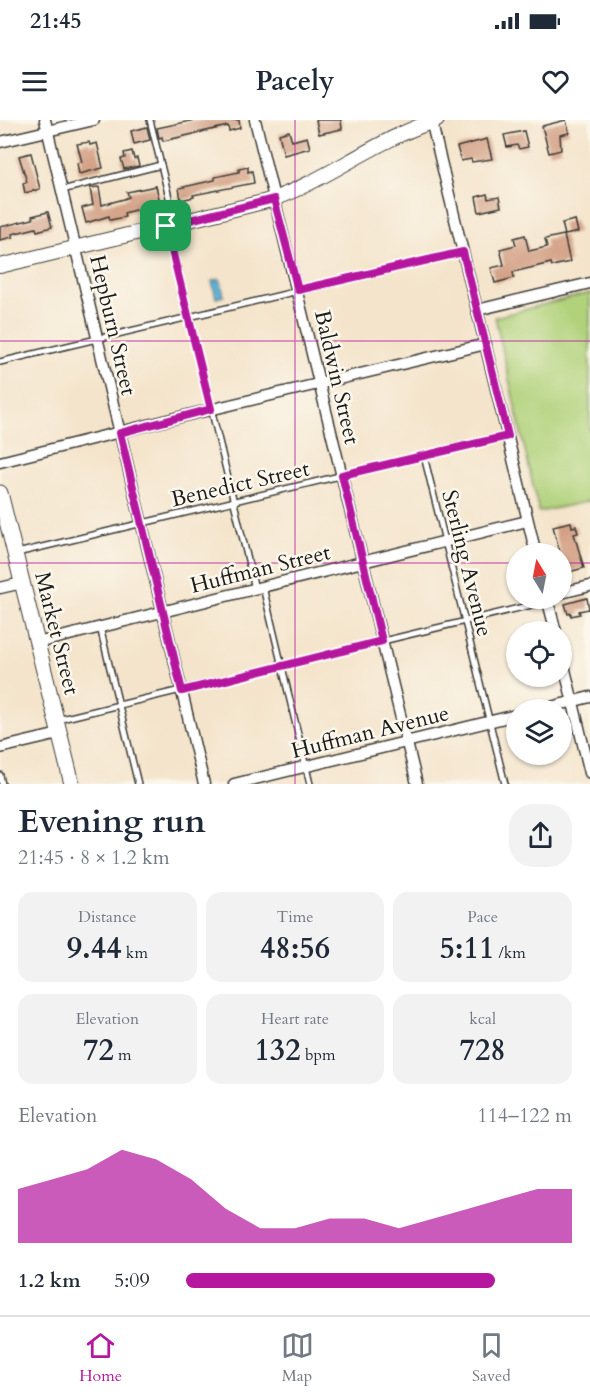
<!DOCTYPE html>
<html lang="en">
<head>
<meta charset="utf-8">
<style>
	:root { --surface:#fff; --page:#f2f2f3; --text:#1f2937; --muted:#747a83; --line:#e0e1e3; --accent:#b5179e }
	body { margin:0; font-family:Cardo,serif; background:var(--page); color:var(--text); height:100vh; display:flex; flex-direction:column; font-size:22px; white-space:nowrap }
	* { box-sizing:border-box; margin:0 }
	p { font-size:20px; color:var(--muted) }
	.icon { flex:none; width:33px; height:33px; fill:none; stroke:currentColor; stroke-width:2; stroke-linecap:round; stroke-linejoin:round }
	.map { position:relative; height:664px; overflow:hidden }
	.details { display:flex; flex-direction:column; background:var(--surface); flex:1 }
	.details>* { flex:none }
	.needle { width:39px; rotate:350deg }
	.controls { position:absolute; left:506px; top:423px; display:grid; gap:12px }
	.controls a { display:grid; place-items:center; width:66px; height:66px; border-radius:50%; background:var(--surface); box-shadow:0 2px 4px #0004; font-size:30px }
	.pin { position:absolute; display:grid; place-items:center; width:51px; height:51px; color:#fff; margin:-26px; border-radius:12px; box-shadow:0 3px 9px #0006 }
	.round { display:grid; place-items:center; flex:none; width:63px; height:63px; border-radius:24px; background:var(--page) }
	.headline { display:flex; align-items:center; justify-content:space-between; height:102px; padding:0 18px }
	h1 { font-size:33px; font-weight:600; line-height:45px }
	.figures { display:grid; grid-template-columns:repeat(3,1fr); gap:9px; height:102px; padding:6px 18px }
	.figures div { display:grid; align-content:center; border-radius:15px; background:var(--page); text-align:center }
	.figures b { font-size:30px; font-weight:600 }
	.figures small { font-size:16px; font-weight:400 }
	.figures p { font-size:16px }
	.chart { height:168px; padding:12px 18px }
	.chart p { display:flex; justify-content:space-between }
	.chart svg { width:100%; height:108px; margin-top:6px; fill:var(--accent); opacity:.7 }
	ul { padding:0 18px; list-style:none; font-size:20px }
	li { display:grid; grid-template-columns:96px 72px 1fr; align-items:center; height:45px }
	li i { height:15px; border-radius:8px; background:var(--accent) }
	.status { display:flex; justify-content:space-between; align-items:center; height:42px; padding:0 30px; background:var(--surface); direction:ltr }
	.status svg { height:16px; fill:currentColor }
	header { display:flex; justify-content:space-between; align-items:center; height:78px; padding:0 18px; background:var(--surface); font-size:27px; font-weight:600 }
	.tab-bar { display:flex; justify-content:space-around; align-items:center; height:84px; border-top:2px solid var(--line); background:var(--surface); font-size:16px; color:var(--muted) }
	.tab-bar a { display:grid; justify-items:center; gap:3px }
	.tab-bar .selected { color:var(--accent) }
	.map>svg:first-child { display:block }
	.green { fill:#b1d27a; stroke:#66774b; stroke-width:1.5 }
	.water { fill:#59b1d6; stroke:#3a6679; stroke-width:1.5 }
	.building { fill:#d3a085 }
	.lines { fill:none; stroke-linecap:round; stroke-linejoin:round }
	.service-casing { stroke:#3c3a36; stroke-width:8 }
	.minor-casing { stroke:#3c3a36; stroke-width:13 }
	.tertiary-casing { stroke:#3c3a36; stroke-width:16 }
	.secondary-casing { stroke:#3c3a36; stroke-width:17 }
	.service { stroke:#fff; stroke-width:5 }
	.minor { stroke:#fff; stroke-width:10 }
	.tertiary { stroke:#fff; stroke-width:14 }
	.secondary { stroke:#fff; stroke-width:15 }
	.route-casing { stroke:#fff; stroke-width:12 }
	.route { stroke:#b5179e; stroke-width:8 }
	.grid { fill:none; stroke:#b5179e; stroke-width:1.5; stroke-opacity:0.55 }
	.labels { text-anchor:middle; stroke-width:5; stroke-linejoin:round; paint-order:stroke }
	.street-label { font-size:22px; fill:#1c1c1c; stroke:#fbf7ec }
</style>
</head>
<body>
<div class="status"><b>21:45</b><svg viewBox="0 0 49 12"><path d="M0 12V9h3v3zM5 12V6h3v6zM10 12V3h3v9zM15 12V0h3v12zM26 1h20v11H26zM47 4h2v5h-2z"/></svg></div>
<header><svg class="icon" aria-label="menu" viewBox="0 0 24 24"><path d="M4 6h16M4 12h16M4 18h16"/></svg>Pacely<svg class="icon" aria-label="heart" viewBox="0 0 24 24"><path d="M12 20l-8-8c-3-5 5-10 8-4 3-6 11-1 8 4z"/></svg></header>
<div class="map">
<svg width="590" height="664" viewBox="0 0 590 664">
	<rect width="100%" height="100%" fill="#fbf7ec"/>
	<filter id="ink" filterUnits="userSpaceOnUse"><feTurbulence type="fractalNoise" baseFrequency=".0167" numOctaves="2"/><feDisplacementMap in="SourceGraphic" scale="12" xChannelSelector="R" yChannelSelector="G"/><feConvolveMatrix kernelMatrix="1 2 1 2 8 2 1 2 1" color-interpolation-filters="sRGB"/></filter>
	<filter id="wash" filterUnits="userSpaceOnUse"><feTurbulence type="fractalNoise" baseFrequency=".008" numOctaves="4" result="noise"/><feDisplacementMap in="SourceGraphic" scale="24" xChannelSelector="R" yChannelSelector="G"/><feGaussianBlur stdDeviation="1.35" result="paint"/><feColorMatrix in="noise" values="0 0 0 0 0 0 0 0 0 0 0 0 0 0 0 0 0 1.4 0 .05"/><feComposite in="paint" operator="in"/></filter>
	<g filter="url(#wash)">
		<rect width="100%" height="100%" fill="#f4e4cb"/>
		<path class="green" d="M590,173V381L539,392L495,197Z"/>
		<path class="water" d="M220,159L224,176L216,178L212,161Z"/>
		<g id="blocks">
			<g class="building">
				<path d="M195,0H239L240,8L229,11L228,6L163,21L162,17L159,18L157,8Z"/>
				<path d="M316,0H341L342,9L319,14Z"/>
				<path d="M566,0L569,13L560,15L561,30L549,33L542,6Z"/>
				<path d="M147,7L150,20L134,24L131,11Z"/>
				<path d="M289,11L292,21L307,17L310,28L284,35L279,14Z"/>
				<path d="M524,11L528,27L519,29L517,25L507,27L504,15Z"/>
				<path d="M487,19L492,39L472,42L471,39L461,41L457,27Z"/>
				<path d="M89,22L90,25L97,23L103,48L79,54L77,43L82,42L77,24Z"/>
				<path d="M132,31L134,39L137,38L139,46L124,49L121,39L125,38L124,33Z"/>
				<path d="M31,33L40,69L25,73L23,63L27,62L19,36Z"/>
				<path d="M248,47V52L252,51L254,63L193,75L194,77L181,80L179,68L215,60V57L239,52V49Z"/>
				<path d="M156,66L160,83L124,93L125,97L110,100L109,96L86,103L82,88L93,85L90,68L99,67L102,85L124,79L129,77L127,72Z"/>
				<path d="M487,74L488,79L499,77L501,87L479,92L476,77Z"/>
				<path d="M48,92L52,107L37,111L36,108L12,114L13,117L0,120V107L33,99L32,96Z"/>
				<path d="M575,100L578,112L565,115L562,103Z"/>
				<path d="M525,115L529,131L547,127L545,119L564,115L570,142L552,146L551,143L513,152L514,158L495,163L491,148L504,145L500,129L516,125L514,118Z"/>
				<path d="M571,402L572,407L576,406L578,413L574,414L584,448L565,453L553,406Z"/>
				<path d="M587,478L589,489L579,491L580,494L571,496V493L568,494L565,484Z"/>
			</g>
		</g>
	</g>
	<g filter="url(#ink)">
		<use href="#blocks" fill-opacity="0" stroke="#3c3a36" stroke-width="1.5"/>
		<g class="lines">
			<g class="service-casing">
				<g id="service">
					<path d="M150,0L175,102"/>
					<path d="M62,70L161,45"/>
					<path d="M167,107L255,469"/>
					<path d="M0,242L462,132"/>
					<path d="M424,336L505,664"/>
					<path d="M17,433L507,316"/>
					<path d="M263,467L310,664"/>
					<path d="M100,507L138,664"/>
					<path d="M57,600L548,481"/>
					<path d="M0,655L2,664"/>
				</g>
			</g>
			<g class="minor-casing">
				<g id="minor">
					<path d="M45,0L204,664"/>
					<path d="M255,0L417,664"/>
					<path d="M431,0L536,434"/>
					<path d="M0,22L94,0"/>
					<path d="M477,190L590,163"/>
					<path d="M0,342L188,295L486,224"/>
					<path d="M0,468L22,463"/>
					<path d="M561,473L590,466"/>
					<path d="M547,478L556,512"/>
					<path d="M37,523L527,401"/>
					<path d="M561,533L590,653"/>
					<path d="M539,590L590,577"/>
					<path d="M0,628L59,614"/>
					<path d="M234,664L516,595"/>
				</g>
			</g>
			<g class="tertiary-casing">
				<path id="tertiary" d="M0,146L267,81C327,61 376,19 437,0"/>
			</g>
			<g class="secondary-casing">
				<path id="secondary" d="M0,373L72,664"/>
			</g>
			<use href="#service" class="service"/>
			<use href="#minor" class="minor"/>
			<use href="#tertiary" class="tertiary"/>
			<use href="#secondary" class="secondary"/>
		</g>
	</g>
	<g class="lines" filter="url(#ink)">
		<g class="route-casing">
			<path id="route" d="M274,79L298,170L463,132L508,316L342,355L382,521L182,571L120,313L211,289L166,106Z"/>
		</g>
		<use href="#route" class="route"/>
	</g>
	<path class="grid" d="M295,0V664M0,221H590M0,443H516M561,443H590"/>
	<g class="labels">
		<g class="street-label">
			<text transform="translate(114 205) rotate(77)" y="8">Hepburn Street</text>
			<text transform="translate(338 257) rotate(77)" y="8">Baldwin Street</text>
			<text transform="translate(240 363) rotate(-13)" y="8">Benedict Street</text>
			<text transform="translate(468 443) rotate(76)" y="8">Sterling Avenue</text>
			<text transform="translate(260 448) rotate(-14)" y="8">Huffman Street</text>
			<text transform="translate(58 513) rotate(76)" y="8">Market Street</text>
			<text transform="translate(370 611) rotate(-14)" y="8">Huffman Avenue</text>
		</g>
	</g>
</svg>
<div class="controls">
<a><svg class="needle" viewBox="-14 -14 28 28"><path d="M0-13l5 13h-10z" fill="#e53935"/><path d="M0 13l5-13h-10z" fill="#747a83"/></svg></a>
<a><svg class="icon" aria-label="locate" viewBox="0 0 24 24"><circle cx="12" cy="12" r="6"/><path d="M12 2v4M12 18v4M2 12h4M18 12h4"/></svg></a>
<a><svg class="icon" aria-label="layers" viewBox="0 0 24 24"><path d="M12 4l9 5-9 5-9-5zM3 14l9 5 9-5"/></svg></a>
</div>
<div class="pin" style="left:166px;top:106px;background:#1e9e55"><svg class="icon" aria-label="arrive" viewBox="0 0 24 24"><path d="M6 21V4h12l-3 4 3 4H6"/></svg></div>
</div>
<section class="details">
<div class="headline"><div><h1>Evening run</h1><p>21:45 · 8 × 1.2 km</p></div><a class="round"><svg class="icon" aria-label="share" viewBox="0 0 24 24"><path d="M12 15V3M7 8l5-5 5 5M5 13v7h14v-7"/></svg></a></div>
<div class="figures">
<div><p>Distance</p><b>9.44<small> km</small></b></div>
<div><p>Time</p><b>48:56</b></div>
<div><p>Pace</p><b>5:11<small> /km</small></b></div>
</div>
<div class="figures">
<div><p>Elevation</p><b>72<small> m</small></b></div>
<div><p>Heart rate</p><b>132<small> bpm</small></b></div>
<div><p>kcal</p><b>728</b></div>
</div>
<div class="chart"><p><span>Elevation</span>114–122 m</p>
<svg viewBox="0 0 160 44" preserveAspectRatio="none"><path d="M0 44V22L10 18L20 14L30 6L40 10L50 18L60 30L70 38L80 38L90 34L100 34L110 38L120 34L130 30L140 26L150 22L160 22V44z"/></svg>
</div>
<ul>
<li><b>1.2 km</b>5:09<i style="width:80%"></i></li>
</ul>
</section>
<nav class="tab-bar">
<a class="selected"><svg class="icon" aria-label="home" viewBox="0 0 24 24"><path d="M3 11l9-7 9 7M6 9v11h12V9"/></svg>Home</a>
<a><svg class="icon" aria-label="map" viewBox="0 0 24 24"><path d="M3 6l6-2 6 2 6-2v14l-6 2-6-2-6 2zM9 4v14M15 6v14"/></svg>Map</a>
<a><svg class="icon" aria-label="saved" viewBox="0 0 24 24"><path d="M7 4h10v16l-5-4-5 4z"/></svg>Saved</a>
</nav>
</body>
</html>
